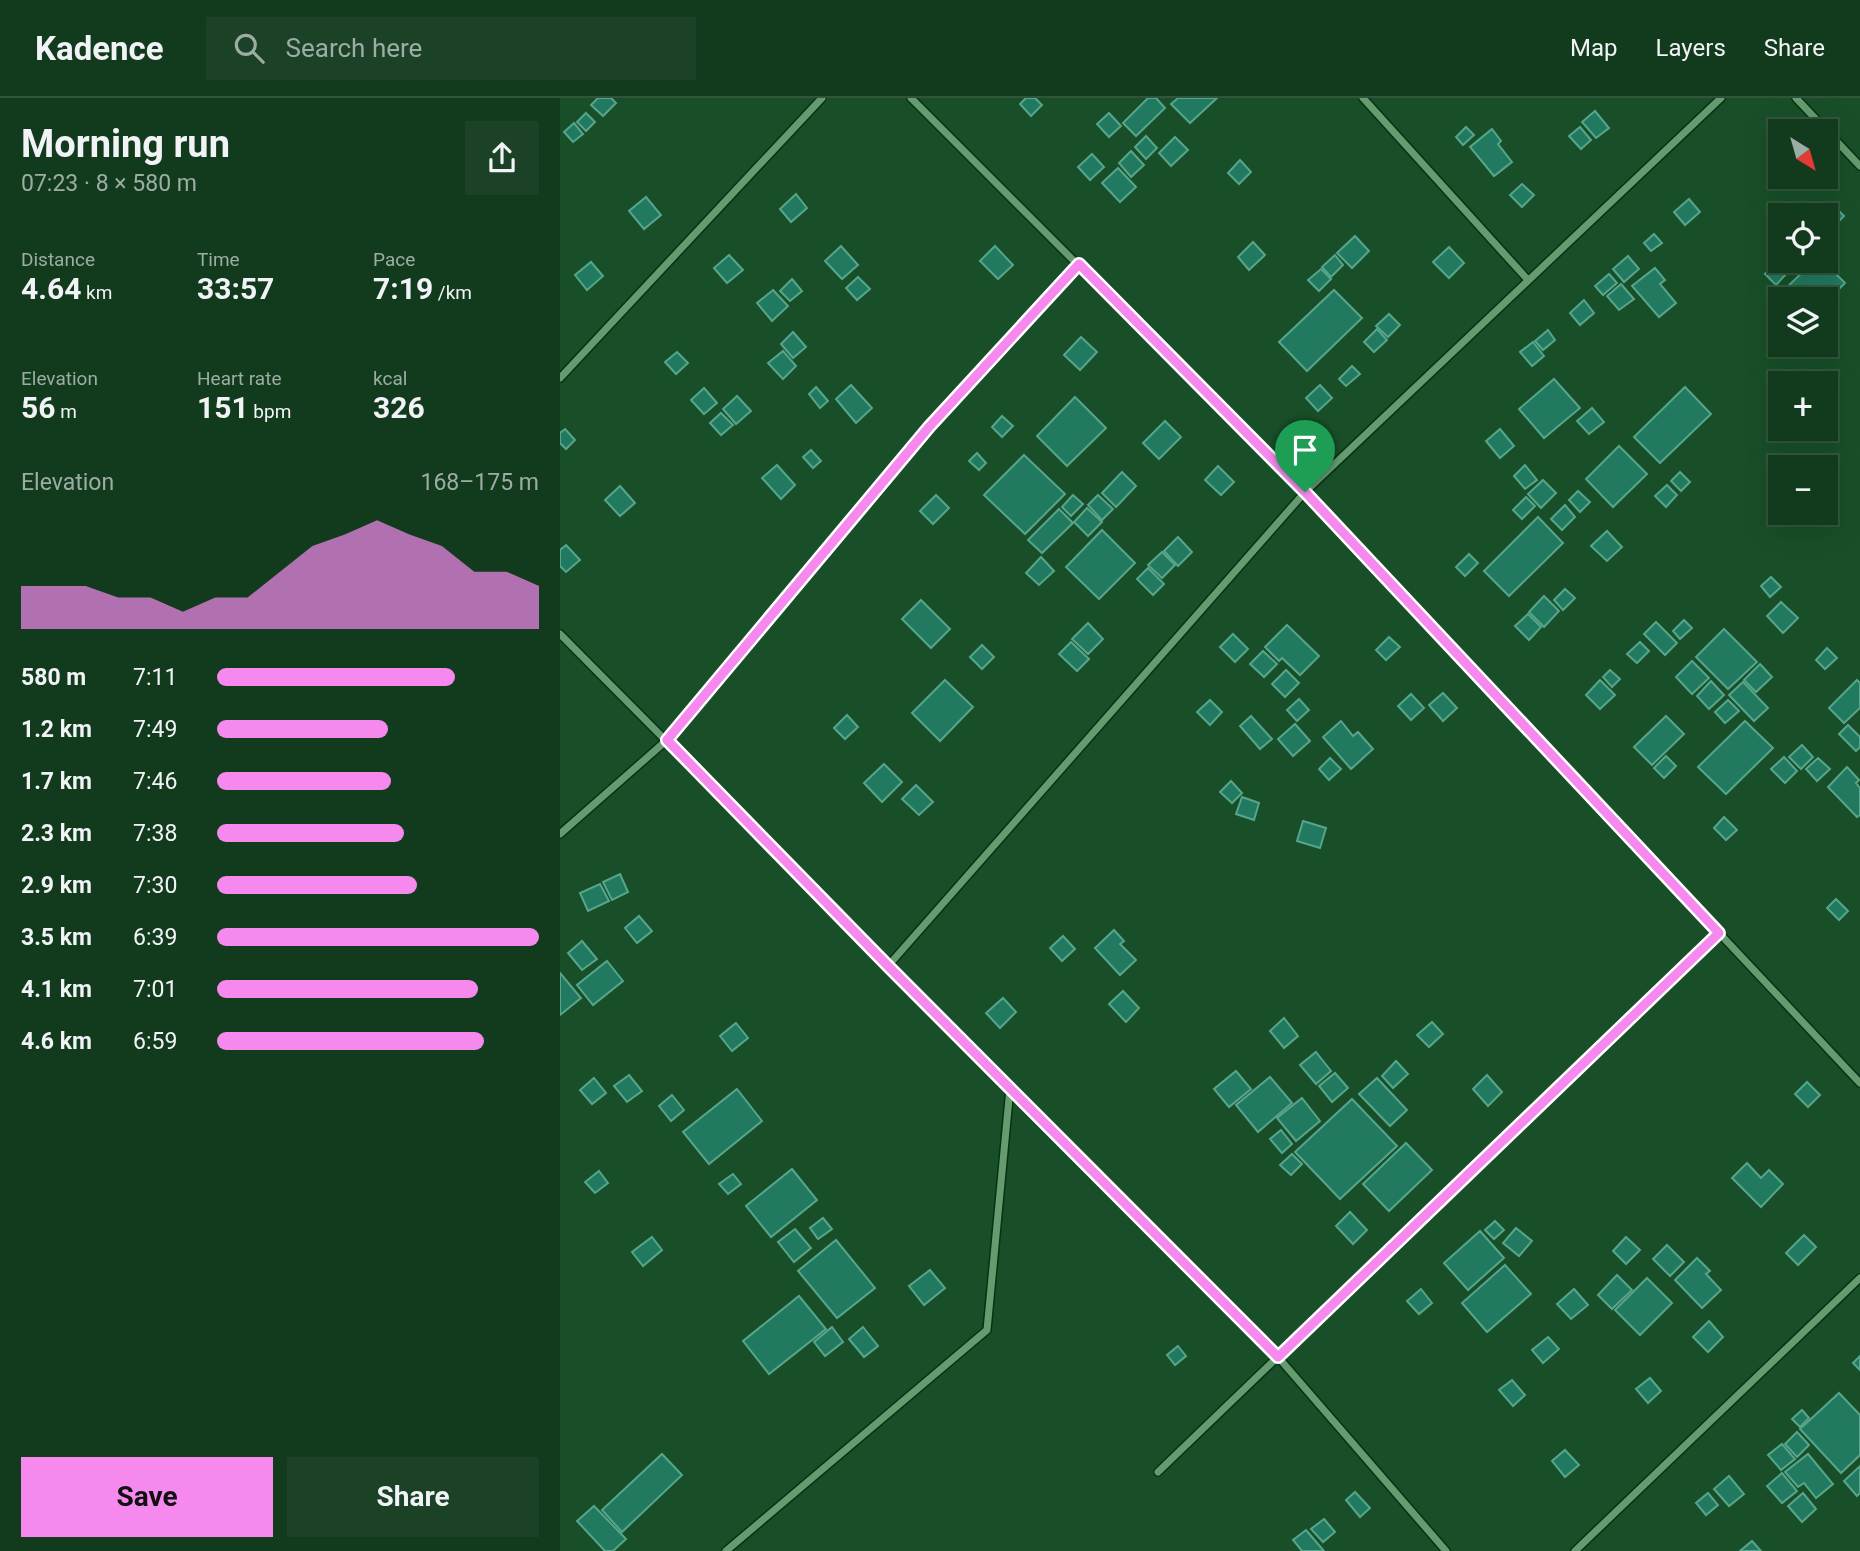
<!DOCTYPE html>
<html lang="en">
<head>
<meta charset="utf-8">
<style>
	:root { --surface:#123b1e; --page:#1b4227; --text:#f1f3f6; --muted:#9cada4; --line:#31553c; --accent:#f589ee }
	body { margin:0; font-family:Roboto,sans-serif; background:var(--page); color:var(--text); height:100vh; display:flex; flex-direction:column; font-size:26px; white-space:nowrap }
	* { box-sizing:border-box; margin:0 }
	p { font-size:23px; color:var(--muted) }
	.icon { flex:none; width:38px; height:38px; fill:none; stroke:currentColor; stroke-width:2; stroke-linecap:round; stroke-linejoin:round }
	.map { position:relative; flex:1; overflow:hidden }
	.drawer { display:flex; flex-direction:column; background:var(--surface); width:560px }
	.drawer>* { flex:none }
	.needle { width:46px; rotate:143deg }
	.buttons { position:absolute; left:1208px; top:21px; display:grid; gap:14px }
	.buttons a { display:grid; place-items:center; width:70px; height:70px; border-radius:0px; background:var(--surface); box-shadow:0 7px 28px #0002,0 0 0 2px var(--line); font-size:35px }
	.pin { position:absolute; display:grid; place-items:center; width:60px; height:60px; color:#fff; margin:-72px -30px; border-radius:50% 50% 50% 0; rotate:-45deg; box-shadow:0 0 7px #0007 }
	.pin .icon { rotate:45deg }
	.round { display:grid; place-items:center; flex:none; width:74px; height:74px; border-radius:0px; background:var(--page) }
	.summary { display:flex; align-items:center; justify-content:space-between; height:119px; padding:0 21px }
	h1 { font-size:38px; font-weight:700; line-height:52px }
	.figures { display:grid; grid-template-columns:repeat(3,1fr); gap:10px; height:119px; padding:7px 21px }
	.figures div { display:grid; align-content:center }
	.figures b { font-size:30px; font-weight:700 }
	.figures small { font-size:19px; font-weight:400 }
	.figures p { font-size:19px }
	.chart { height:196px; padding:14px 21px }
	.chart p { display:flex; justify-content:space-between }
	.chart svg { width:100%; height:126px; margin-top:7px; fill:var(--accent); opacity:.7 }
	.action { display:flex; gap:14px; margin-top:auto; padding:14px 21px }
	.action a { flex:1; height:80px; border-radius:0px; background:var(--accent); color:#111; font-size:28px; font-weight:700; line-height:80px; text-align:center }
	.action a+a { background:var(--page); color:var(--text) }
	ul { padding:0 21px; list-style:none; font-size:23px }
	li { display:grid; grid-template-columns:112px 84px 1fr; align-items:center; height:52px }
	li i { height:18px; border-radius:9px; background:var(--accent) }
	header { display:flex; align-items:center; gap:42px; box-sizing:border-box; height:98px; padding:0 35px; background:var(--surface); border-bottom:2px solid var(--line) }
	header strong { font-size:33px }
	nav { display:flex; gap:38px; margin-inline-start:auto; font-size:24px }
	.search { width:490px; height:63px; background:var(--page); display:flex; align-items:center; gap:18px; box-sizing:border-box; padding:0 24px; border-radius:0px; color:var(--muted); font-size:26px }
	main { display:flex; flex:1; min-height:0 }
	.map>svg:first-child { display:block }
	.building { fill:#217960; stroke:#57a58b; stroke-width:2 }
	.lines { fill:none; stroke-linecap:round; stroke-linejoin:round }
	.minor-casing { stroke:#073215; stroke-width:10 }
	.minor { stroke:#659b6f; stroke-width:7 }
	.route-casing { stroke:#fff; stroke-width:14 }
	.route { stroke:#f589ee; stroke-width:9 }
</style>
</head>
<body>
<header>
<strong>Kadence</strong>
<div class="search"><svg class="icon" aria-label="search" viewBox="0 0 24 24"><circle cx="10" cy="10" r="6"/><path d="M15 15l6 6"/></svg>Search here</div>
<nav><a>Map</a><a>Layers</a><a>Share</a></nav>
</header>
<main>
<section class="drawer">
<div class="summary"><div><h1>Morning run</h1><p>07:23 · 8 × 580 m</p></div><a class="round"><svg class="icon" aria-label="share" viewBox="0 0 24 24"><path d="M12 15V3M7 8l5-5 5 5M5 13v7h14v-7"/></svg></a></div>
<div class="figures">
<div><p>Distance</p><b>4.64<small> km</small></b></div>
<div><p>Time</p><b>33:57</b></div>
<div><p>Pace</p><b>7:19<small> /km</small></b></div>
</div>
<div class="figures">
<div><p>Elevation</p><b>56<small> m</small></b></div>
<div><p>Heart rate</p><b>151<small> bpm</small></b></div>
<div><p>kcal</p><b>326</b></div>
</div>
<div class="chart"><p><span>Elevation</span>168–175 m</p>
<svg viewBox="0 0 160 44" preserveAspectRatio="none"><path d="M0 44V29L10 29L20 29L30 33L40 33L50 38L60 33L70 33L80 24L90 15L100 11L110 6L120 11L130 15L140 24L150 24L160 29V44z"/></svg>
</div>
<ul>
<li><b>580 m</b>7:11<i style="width:74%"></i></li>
<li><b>1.2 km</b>7:49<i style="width:53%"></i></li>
<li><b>1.7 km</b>7:46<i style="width:54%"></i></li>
<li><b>2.3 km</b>7:38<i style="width:58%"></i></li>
<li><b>2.9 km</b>7:30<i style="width:62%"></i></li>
<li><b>3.5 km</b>6:39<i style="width:100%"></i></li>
<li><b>4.1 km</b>7:01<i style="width:81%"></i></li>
<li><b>4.6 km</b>6:59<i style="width:83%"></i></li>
</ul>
<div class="action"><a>Save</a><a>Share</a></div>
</section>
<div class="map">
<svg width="1300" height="1453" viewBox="0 0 1300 1453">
	<rect width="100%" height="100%" fill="#184f28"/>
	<g class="building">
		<path d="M38,0H51L56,5L43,18L31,7Z"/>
		<path d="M466,0H475L482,7L471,18L460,6Z"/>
		<path d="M588,0H596L605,10L576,38L563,25Z"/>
		<path d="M618,0H657L630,25L611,6Z"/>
		<path d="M1035,13L1049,30L1036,40L1022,24Z"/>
		<path d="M26,15L35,24L26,33L17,24Z"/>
		<path d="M549,15L561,28L549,39L537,26Z"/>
		<path d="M14,25L23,36L13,44L4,34Z"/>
		<path d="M906,29L914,37L903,47L896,39Z"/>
		<path d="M1020,29L1031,42L1021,51L1009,38Z"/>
		<path d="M932,31L941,43L938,46L952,64L934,78L910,49Z"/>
		<path d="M586,38L597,50L586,61L575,49Z"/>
		<path d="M615,39L628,52L611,68L599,55Z"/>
		<path d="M571,53L584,67L571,79L559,65Z"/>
		<path d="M532,56L544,69L530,82L518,69Z"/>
		<path d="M680,62L691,74L679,86L668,75Z"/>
		<path d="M558,70L576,89L560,104L542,85Z"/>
		<path d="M962,86L974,97L962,109L950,97Z"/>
		<path d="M236,96L247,110L231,124L220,111Z"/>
		<path d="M86,99L101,117L84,131L69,113Z"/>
		<path d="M1129,101L1140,114L1125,127L1114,114Z"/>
		<path d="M1271,105L1284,118L1269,133L1265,129V117H1259Z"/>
		<path d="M1094,136L1102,145L1091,153L1084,145Z"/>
		<path d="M795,138L809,153L792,170L777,155Z"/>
		<path d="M693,144L705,157L689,172L678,159Z"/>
		<path d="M281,148L298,167L282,181L265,163Z"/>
		<path d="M435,148L453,167L438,181L420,163Z"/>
		<path d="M889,149L904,165L889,180L873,164Z"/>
		<path d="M169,157L183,172L167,185L154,170Z"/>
		<path d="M775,157L783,167L771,179L762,169Z"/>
		<path d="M1068,158L1079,171L1064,184L1053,171Z"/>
		<path d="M1254,163H1263L1285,185L1265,205V201H1227L1221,195Z"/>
		<path d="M31,164L43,178L27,192L15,177Z"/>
		<path d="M1217,164L1228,174L1216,187L1205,176Z"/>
		<path d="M1095,170L1105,182L1100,186L1116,205L1099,219L1072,188Z"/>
		<path d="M761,171L771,181L759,193L748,182Z"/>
		<path d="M1049,176L1057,185L1043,197L1035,188Z"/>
		<path d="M298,179L310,191L297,202L286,190Z"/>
		<path d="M232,181L242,193L230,203L220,193Z"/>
		<path d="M1061,186L1074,201L1059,212L1047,198Z"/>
		<path d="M213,192L228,208L212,223L197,205Z"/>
		<path d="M774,192L802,220L747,273L719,244Z"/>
		<path d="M1024,202L1034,215L1020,227L1010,215Z"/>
		<path d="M829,216L840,227L828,239L816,228Z"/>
		<path d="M817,231L827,242L814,254L804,244Z"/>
		<path d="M988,232L995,242L983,252L975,243Z"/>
		<path d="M233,234L246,249L233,260L221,246Z"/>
		<path d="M521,239L537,254L520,272L504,257Z"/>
		<path d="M973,244L984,258L972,268L960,254Z"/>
		<path d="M223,253L236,268L223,281L208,265Z"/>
		<path d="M117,254L128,265L116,276L105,264Z"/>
		<path d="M792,268L800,276L786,288L779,281Z"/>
		<path d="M994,281L1020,310L984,340L959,311Z"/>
		<path d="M291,287L312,310L296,325L276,301Z"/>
		<path d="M760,287L772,300L758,313L746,300Z"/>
		<path d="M256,289L268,303L260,310L249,296Z"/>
		<path d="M1125,289L1151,316L1100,365L1074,339Z"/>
		<path d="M144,290L157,305L144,316L131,302Z"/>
		<path d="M177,298L191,313L176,326L163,311Z"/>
		<path d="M515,299L546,330L507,368L477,338Z"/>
		<path d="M1032,310L1044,324L1029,336L1017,323Z"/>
		<path d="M161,315L173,327L161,337L150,325Z"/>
		<path d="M442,318L453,328L442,339L432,329Z"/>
		<path d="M605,323L621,339L599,361L583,345Z"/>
		<path d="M5,331L15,342L6,351L0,345V335Z"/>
		<path d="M940,331L954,348L940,360L926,343Z"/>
		<path d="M1059,348L1087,376L1053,409L1026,381Z"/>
		<path d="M251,352L261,363L253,370L243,359Z"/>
		<path d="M417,355L426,365L419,372L409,363Z"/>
		<path d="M464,357L505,396L465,436L424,397Z"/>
		<path d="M217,367L235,387L221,401L202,380Z"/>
		<path d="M965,367L977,382L965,391L954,378Z"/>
		<path d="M658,368L674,384L661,397L645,382Z"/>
		<path d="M562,374L576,388L556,409L542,395Z"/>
		<path d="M1120,374L1130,384L1121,393L1111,383Z"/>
		<path d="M983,382L996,395L981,410L968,396Z"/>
		<path d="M1107,387L1117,397L1106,409L1095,398Z"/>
		<path d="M60,388L75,405L60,418L45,402Z"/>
		<path d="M1018,393L1030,404L1020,414L1009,402Z"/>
		<path d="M376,397L389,410L373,426L360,413Z"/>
		<path d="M513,397L523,406L511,418L502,409Z"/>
		<path d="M538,397L553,411L542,422L528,407Z"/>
		<path d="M966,399L975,408L962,421L953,412Z"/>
		<path d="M1005,407L1015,419L1002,432L991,421Z"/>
		<path d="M527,410L542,424L528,438L514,424Z"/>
		<path d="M499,411L513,425L482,455L468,442Z"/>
		<path d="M978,419L1003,445L949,498L924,473Z"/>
		<path d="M542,432L575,465L539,501L506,469Z"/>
		<path d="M1047,433L1062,449L1047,463L1031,448Z"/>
		<path d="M618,439L632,454L618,468L604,453Z"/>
		<path d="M6,447L20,462L6,474L0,468V452Z"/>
		<path d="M602,454L615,467L602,480L588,467Z"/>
		<path d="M909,456L918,465L905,478L896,469Z"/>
		<path d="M481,459L494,473L479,487L466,475Z"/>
		<path d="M588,470L604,486L593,497L577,481Z"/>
		<path d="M1211,479L1221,489L1210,499L1201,488Z"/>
		<path d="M1005,491L1015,500L1003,512L994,502Z"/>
		<path d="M984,498L999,513L984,529L969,514Z"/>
		<path d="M361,502L390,531L371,550L342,521Z"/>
		<path d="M1221,504L1238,520L1223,535L1207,518Z"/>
		<path d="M968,516L981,529L969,542L955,528Z"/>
		<path d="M1124,522L1132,530L1120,541L1113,533Z"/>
		<path d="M1096,524L1117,545L1105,557L1084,536Z"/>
		<path d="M528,525L543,541L528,556L512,541Z"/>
		<path d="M727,527L759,558L740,577L722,560L719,563L705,549Z"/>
		<path d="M1164,531L1197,564L1168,591L1136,559Z"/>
		<path d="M673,536L688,551L675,564L660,549Z"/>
		<path d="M829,539L840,549L826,562L816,552Z"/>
		<path d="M511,544L529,561L517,573L499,556Z"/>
		<path d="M1080,544L1089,553L1077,565L1067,556Z"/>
		<path d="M422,547L434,559L422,571L410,559Z"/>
		<path d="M1267,550L1277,560L1265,571L1256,562Z"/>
		<path d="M703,553L717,566L704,579L690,566Z"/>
		<path d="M1132,563L1149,580L1132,596L1116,579Z"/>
		<path d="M1200,566L1212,579L1196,594L1184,582Z"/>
		<path d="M726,572L739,585L725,599L712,586Z"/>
		<path d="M1050,572L1060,581L1052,589L1043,579Z"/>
		<path d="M385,582L413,609L380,643L352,615Z"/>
		<path d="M1040,582L1055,597L1040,611L1026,597Z"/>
		<path d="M1297,582L1300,585V610L1284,625L1269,610Z"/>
		<path d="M1151,583L1164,597L1149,611L1137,598Z"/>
		<path d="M1183,584L1208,610L1194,623L1169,597Z"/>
		<path d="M883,595L897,610L883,623L869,607Z"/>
		<path d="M851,596L864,610L851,622L838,608Z"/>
		<path d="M739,601L749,612L737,623L727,612Z"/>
		<path d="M650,602L662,614L650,627L637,614Z"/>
		<path d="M1168,602L1179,613L1165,625L1155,614Z"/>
		<path d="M287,617L298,629L285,641L274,630Z"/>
		<path d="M691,618L712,641L700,651L680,628Z"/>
		<path d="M1106,618L1124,636L1092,667L1074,649Z"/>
		<path d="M781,623L793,638L798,634L813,651L791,671L763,639Z"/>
		<path d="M1185,623L1213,650L1166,696L1138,669Z"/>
		<path d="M735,626L750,643L733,658L718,641Z"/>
		<path d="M1288,627L1300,639V649L1296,653L1279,636Z"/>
		<path d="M1242,647L1253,659L1241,671L1229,659Z"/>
		<path d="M1106,658L1116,668L1104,680L1094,670Z"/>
		<path d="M1224,659L1237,673L1225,685L1211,671Z"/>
		<path d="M770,660L781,671L769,682L759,671Z"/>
		<path d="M1258,660L1270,671L1257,683L1246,671Z"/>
		<path d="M324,666L342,684L322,704L304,685Z"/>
		<path d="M1287,669L1299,682L1296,685L1300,690V717L1297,719L1268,689Z"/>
		<path d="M671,683L682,695L672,705L660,694Z"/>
		<path d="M356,687L373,704L359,717L342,701Z"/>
		<path d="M682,699L699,705L694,722L676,716Z"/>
		<path d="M1164,719L1177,732L1166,742L1154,730Z"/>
		<path d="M743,723L766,730L760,750L737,743Z"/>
		<path d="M60,776L68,794L52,802L43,784Z"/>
		<path d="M40,786L49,803L28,813L20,795Z"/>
		<path d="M1276,801L1288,813L1279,822L1267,810Z"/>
		<path d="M79,818L92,833L77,845L65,830Z"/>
		<path d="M554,832L564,843L560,846L576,862L560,877L535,850Z"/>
		<path d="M503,838L515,851L502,863L490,850Z"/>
		<path d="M22,843L37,861L22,872L8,855Z"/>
		<path d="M47,863L63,883L33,907L17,887Z"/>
		<path d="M0,875L21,900L0,917Z"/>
		<path d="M563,893L579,910L566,924L549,906Z"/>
		<path d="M443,900L456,914L440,930L426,915Z"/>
		<path d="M724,920L738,938L724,950L710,933Z"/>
		<path d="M872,924L883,936L869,949L857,937Z"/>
		<path d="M176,925L188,940L172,953L160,938Z"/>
		<path d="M756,954L771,973L756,986L740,967Z"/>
		<path d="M836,963L848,976L833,990L822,978Z"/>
		<path d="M676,973L691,991L669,1009L654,991Z"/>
		<path d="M775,975L788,990L772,1004L759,988Z"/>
		<path d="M69,977L82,993L67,1004L54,988Z"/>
		<path d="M927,977L942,994L928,1008L913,991Z"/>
		<path d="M710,979L732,1005L698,1034L676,1007Z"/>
		<path d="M34,980L46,995L32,1006L20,992Z"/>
		<path d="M817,980L847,1012L830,1028L799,996Z"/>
		<path d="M1247,984L1260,997L1248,1009L1235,996Z"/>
		<path d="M177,991L202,1023L149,1066L123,1034Z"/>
		<path d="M112,997L124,1012L111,1023L99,1008Z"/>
		<path d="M742,1000L760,1023L736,1043L717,1020Z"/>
		<path d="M792,1001L837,1048L780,1101L735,1054Z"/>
		<path d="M721,1032L732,1046L722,1055L710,1041Z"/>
		<path d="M846,1045L872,1072L829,1113L803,1086Z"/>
		<path d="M732,1056L742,1066L731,1077L720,1067Z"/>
		<path d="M1187,1065L1201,1080L1209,1072L1223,1086L1201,1109L1172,1080Z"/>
		<path d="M232,1071L257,1102L211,1139L186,1108Z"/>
		<path d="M39,1073L48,1085L35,1095L25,1084Z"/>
		<path d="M173,1076L181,1086L168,1096L159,1086Z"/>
		<path d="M790,1114L807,1132L793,1146L776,1128Z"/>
		<path d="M263,1120L272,1131L258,1141L250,1130Z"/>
		<path d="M935,1123L944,1132L934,1141L925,1132Z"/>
		<path d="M956,1130L972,1143L959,1158L943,1145Z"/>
		<path d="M235,1131L251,1150L234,1164L218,1144Z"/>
		<path d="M920,1133L944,1160L908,1192L884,1165Z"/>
		<path d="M1244,1137L1256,1149L1238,1167L1226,1155Z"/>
		<path d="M92,1139L102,1152L83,1168L72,1154Z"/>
		<path d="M1066,1139L1080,1152L1066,1166L1053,1153Z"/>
		<path d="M276,1142L315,1190L277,1220L238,1173Z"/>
		<path d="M1107,1147L1124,1164L1110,1178L1093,1161Z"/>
		<path d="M1137,1160L1150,1173L1146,1176L1161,1192L1142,1210L1115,1182Z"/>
		<path d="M945,1167L971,1196L927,1234L902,1205Z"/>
		<path d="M370,1172L385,1190L364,1207L349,1188Z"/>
		<path d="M1057,1177L1072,1192L1052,1211L1038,1197Z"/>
		<path d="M1087,1180L1112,1205L1080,1237L1055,1212Z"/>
		<path d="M861,1191L872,1205L859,1216L847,1203Z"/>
		<path d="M1014,1191L1028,1207L1011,1221L997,1206Z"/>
		<path d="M239,1198L266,1231L209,1276L183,1243Z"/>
		<path d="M1149,1223L1163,1239L1148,1254L1133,1239Z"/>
		<path d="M272,1229L283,1244L265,1258L254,1244Z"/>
		<path d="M303,1229L318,1248L304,1259L289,1241Z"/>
		<path d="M988,1239L999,1251L983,1265L972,1252Z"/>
		<path d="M618,1248L626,1258L615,1267L607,1257Z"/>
		<path d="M1300,1258V1272L1293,1265Z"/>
		<path d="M1090,1280L1101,1293L1088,1305L1076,1291Z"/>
		<path d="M952,1282L965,1297L953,1308L939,1292Z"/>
		<path d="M1279,1295L1300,1317V1357L1281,1375L1240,1331Z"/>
		<path d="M1242,1312L1249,1320L1240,1329L1232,1321Z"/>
		<path d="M1237,1334L1249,1347L1237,1359L1225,1346Z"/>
		<path d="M1222,1346L1235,1361L1221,1372L1208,1357Z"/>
		<path d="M1005,1352L1019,1367L1005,1379L992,1363Z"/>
		<path d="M102,1356L122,1377L62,1434L42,1412Z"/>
		<path d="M1248,1356L1273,1386L1256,1400L1244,1385L1238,1389L1225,1374Z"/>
		<path d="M1300,1368V1395L1297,1398L1284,1383Z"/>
		<path d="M1222,1375L1237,1393L1222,1405L1207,1388Z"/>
		<path d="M1169,1378L1184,1396L1169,1408L1154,1391Z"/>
		<path d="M795,1394L810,1410L800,1419L786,1402Z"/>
		<path d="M1148,1395L1158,1407L1146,1417L1136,1405Z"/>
		<path d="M1243,1395L1256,1411L1242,1424L1228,1408Z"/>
		<path d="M34,1408L66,1441L53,1453H45L17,1423Z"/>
		<path d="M764,1421L775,1434L763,1444L751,1431Z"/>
		<path d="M746,1432L764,1453H742L733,1442Z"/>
		<path d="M1192,1443L1201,1453H1180Z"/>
	</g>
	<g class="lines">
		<g class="minor-casing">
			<g id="minor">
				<path d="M351,0L745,394L1300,985"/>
				<path d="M803,0L968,182"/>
				<path d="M1236,0L1300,68"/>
				<path d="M0,280L262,0"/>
				<path d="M0,536L718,1259L886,1453"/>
				<path d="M0,736L107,642L368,329L519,166"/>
				<path d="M328,868L745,394L1161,0"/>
				<path d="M598,1374L1159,835"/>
				<path d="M166,1453L427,1232L450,990"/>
				<path d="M1015,1453L1300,1180"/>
			</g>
		</g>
		<use href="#minor" class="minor"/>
	</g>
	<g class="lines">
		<g class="route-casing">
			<path id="route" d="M519,166L745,394L1159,835L718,1259L328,868L107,642L369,329Z"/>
		</g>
		<use href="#route" class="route"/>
	</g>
</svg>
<div class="buttons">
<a><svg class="needle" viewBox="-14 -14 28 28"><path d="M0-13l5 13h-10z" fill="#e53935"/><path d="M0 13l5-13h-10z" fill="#9cada4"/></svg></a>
<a><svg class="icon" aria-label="locate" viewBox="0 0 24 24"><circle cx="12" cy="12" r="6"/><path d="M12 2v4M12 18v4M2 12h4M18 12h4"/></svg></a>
<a><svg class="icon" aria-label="layers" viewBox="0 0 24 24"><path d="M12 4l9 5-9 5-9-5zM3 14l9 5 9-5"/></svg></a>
<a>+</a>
<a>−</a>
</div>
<div class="pin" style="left:745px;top:394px;background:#1e9e55"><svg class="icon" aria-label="arrive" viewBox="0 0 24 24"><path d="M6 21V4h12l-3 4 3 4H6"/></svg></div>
</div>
</main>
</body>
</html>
